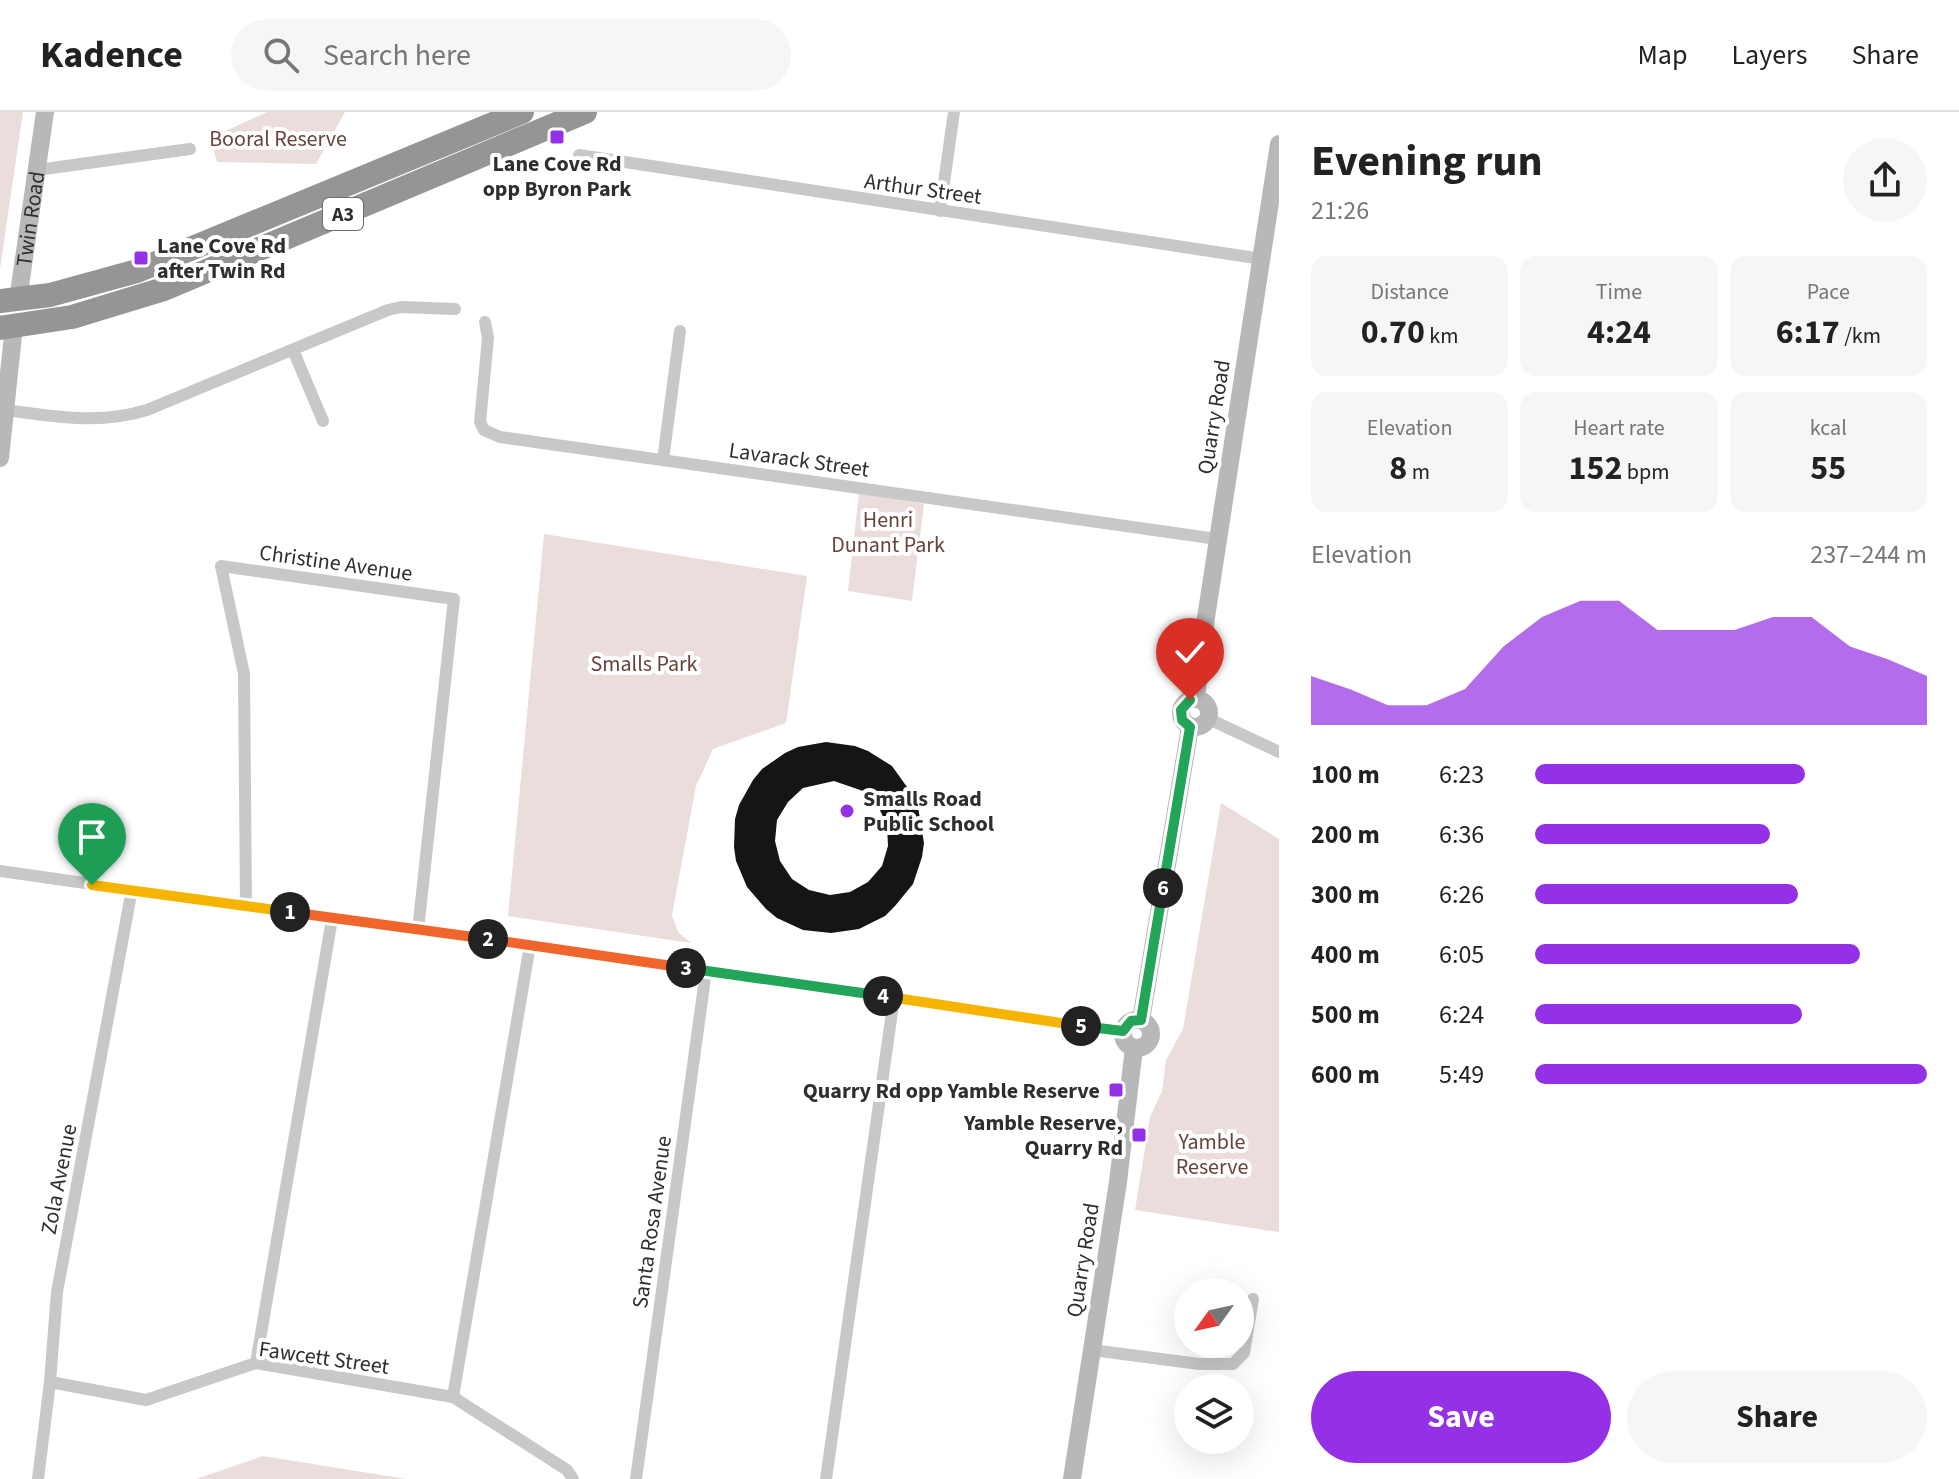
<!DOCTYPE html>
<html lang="en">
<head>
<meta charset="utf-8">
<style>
	:root { --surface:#fff; --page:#f6f6f6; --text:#222; --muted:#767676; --line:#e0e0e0; --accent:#9430e5 }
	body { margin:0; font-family:"Source Sans 3",sans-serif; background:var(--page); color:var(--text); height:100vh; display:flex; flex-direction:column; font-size:30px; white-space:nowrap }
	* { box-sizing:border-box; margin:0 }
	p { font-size:26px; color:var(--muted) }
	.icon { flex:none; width:44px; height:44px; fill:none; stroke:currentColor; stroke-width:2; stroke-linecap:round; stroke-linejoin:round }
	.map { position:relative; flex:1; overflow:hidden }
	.drawer { display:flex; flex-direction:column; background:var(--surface); width:680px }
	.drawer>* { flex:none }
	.needle { width:52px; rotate:237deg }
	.fabs { position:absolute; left:1174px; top:1166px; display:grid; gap:16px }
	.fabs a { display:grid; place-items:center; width:80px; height:80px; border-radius:50%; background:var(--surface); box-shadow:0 8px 32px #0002; font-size:40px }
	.pin { position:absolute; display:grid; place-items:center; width:68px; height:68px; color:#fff; margin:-82px -34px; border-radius:50% 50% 50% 0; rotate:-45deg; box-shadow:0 0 8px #0007 }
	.pin .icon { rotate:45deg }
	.km { position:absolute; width:40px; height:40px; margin:-20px; border-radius:50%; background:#222; color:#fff; font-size:22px; line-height:40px; text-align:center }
	.round { display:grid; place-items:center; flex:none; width:84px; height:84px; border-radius:42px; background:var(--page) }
	.headline { display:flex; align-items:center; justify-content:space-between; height:136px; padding:0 32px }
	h1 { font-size:44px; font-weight:700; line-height:60px }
	.stats { display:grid; grid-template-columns:repeat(3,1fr); gap:12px; height:136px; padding:8px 32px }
	.stats div { display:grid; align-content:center; border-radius:16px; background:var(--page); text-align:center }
	.stats b { font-size:34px; font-weight:700 }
	.stats small { font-size:22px; font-weight:400 }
	.stats p { font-size:22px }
	.chart { height:224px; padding:16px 32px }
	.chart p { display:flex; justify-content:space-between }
	.chart svg { width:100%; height:144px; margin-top:8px; fill:var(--accent); opacity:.7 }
	.cta { display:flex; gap:16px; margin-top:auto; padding:16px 32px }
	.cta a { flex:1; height:92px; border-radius:48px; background:var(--accent); color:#fff; font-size:32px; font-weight:700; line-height:92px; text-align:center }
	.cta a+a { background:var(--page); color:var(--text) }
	ul { padding:0 32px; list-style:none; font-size:26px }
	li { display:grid; grid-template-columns:128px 96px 1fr; align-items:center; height:60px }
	li i { height:20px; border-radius:10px; background:var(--accent) }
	header { display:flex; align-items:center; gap:48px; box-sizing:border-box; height:112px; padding:0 40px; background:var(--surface); border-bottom:2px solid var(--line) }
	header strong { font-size:38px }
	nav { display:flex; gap:44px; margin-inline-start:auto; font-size:28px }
	.search { width:560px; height:72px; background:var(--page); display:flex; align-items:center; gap:20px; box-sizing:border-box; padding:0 28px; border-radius:44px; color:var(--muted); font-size:30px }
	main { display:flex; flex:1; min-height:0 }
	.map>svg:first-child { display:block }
	.green { fill:#ebdddb }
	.building { fill:#151515; fill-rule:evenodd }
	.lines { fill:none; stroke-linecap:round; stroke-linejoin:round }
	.street { stroke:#c8c8c8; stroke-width:12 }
	.secondary { stroke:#b8b8b8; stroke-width:18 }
	.highway { stroke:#959595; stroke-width:24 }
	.split-1-casing { stroke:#fff; stroke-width:16 }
	.split-2-casing { stroke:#fff; stroke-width:16 }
	.split-3-casing { stroke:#fff; stroke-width:16 }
	.split-4-casing { stroke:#fff; stroke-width:16 }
	.split-5-casing { stroke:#fff; stroke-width:16 }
	.split-6-casing { stroke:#fff; stroke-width:16 }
	.split-7-casing { stroke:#fff; stroke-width:16 }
	.split-1 { stroke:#f5b400; stroke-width:10 }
	.split-2 { stroke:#f0652b; stroke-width:10 }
	.split-3 { stroke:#f0652b; stroke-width:10 }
	.split-4 { stroke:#22a559; stroke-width:10 }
	.split-5 { stroke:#f5b400; stroke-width:10 }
	.split-6 { stroke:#22a559; stroke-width:10 }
	.split-7 { stroke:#22a559; stroke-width:10 }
	.poi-dot { fill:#9430e5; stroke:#fff; stroke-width:3 }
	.labels { text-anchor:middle; stroke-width:8; stroke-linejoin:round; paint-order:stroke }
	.shield { fill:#fff; stroke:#6d6d6d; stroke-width:2 }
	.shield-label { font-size:20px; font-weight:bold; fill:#2e2e2e }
	.park-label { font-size:22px; fill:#69433b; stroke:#fff }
	.poi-label { font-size:22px; font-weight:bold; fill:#2e2e2e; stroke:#fff; text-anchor:start }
	.street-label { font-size:22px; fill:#2e2e2e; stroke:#fff }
</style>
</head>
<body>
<header>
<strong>Kadence</strong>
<div class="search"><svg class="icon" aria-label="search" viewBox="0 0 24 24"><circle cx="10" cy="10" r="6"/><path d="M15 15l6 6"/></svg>Search here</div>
<nav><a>Map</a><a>Layers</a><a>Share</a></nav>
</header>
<main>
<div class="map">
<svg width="1279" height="1367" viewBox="0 0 1279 1367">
	<rect width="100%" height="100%" fill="#fff"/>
	<g class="green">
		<path d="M0,0H23L0,157Z"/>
		<path d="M267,0H345L316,52L217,50L210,26Z"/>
		<path d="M859,381L924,392L912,489L848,479Z"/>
		<path d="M544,422L807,464L786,611L713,637L696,674L672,803L678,820L691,831L508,804Z"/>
		<path d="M1221,691L1279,727V1120L1135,1098L1150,1005L1162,979L1166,948L1183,917Z"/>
		<path d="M263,1344L406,1367H196Z"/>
	</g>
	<path class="building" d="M826,630L855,634L868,639L892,654L917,689L924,731L922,745L913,772L895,794L885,804L859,817L831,821L803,818L777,806L766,797L747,775L736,749L734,735L735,707L739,693L753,668L762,657L785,641L798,635ZM834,669L863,679L878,694L887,713L888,734L882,754L868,770L850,780L830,783L809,778L792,767L780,749L775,729L777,708L788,690L803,676Z"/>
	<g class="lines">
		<g class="street">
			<path d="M579,43L1262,147"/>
			<path d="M37,58L190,37"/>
			<path d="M940,99L954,0"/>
			<path d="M485,210L488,226L480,310L484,318L500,325L1217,427"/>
			<path d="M293,238L323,309"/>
			<path d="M5,298C53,304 99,313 147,298L388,198L401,195L455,197"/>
			<path d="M663,348L680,219"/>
			<path d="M1209,607L1279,640"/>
			<path d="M0,759L1123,919"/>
			<path d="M246,793L244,562L221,454L454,487L418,818"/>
			<path d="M1092,1238L1199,1252H1233L1244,1241L1253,1187"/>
			<path d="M256,1251L332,807"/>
			<path d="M50,1270L146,1288L256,1251L453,1285L567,1358L573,1367"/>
			<path d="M453,1285L530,833"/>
			<path d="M38,1367L50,1270L57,1180L132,777"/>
			<path d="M636,1367L706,859"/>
			<path d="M826,1367L894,886"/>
		</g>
		<g class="secondary">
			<path id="s1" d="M18,188L45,0"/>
			<path d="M0,346L14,214"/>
			<circle cx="1195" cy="601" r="14"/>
			<path d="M1196,587L1201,538L1279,32"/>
			<circle cx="1137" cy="922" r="14"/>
			<path d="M1141,908L1190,615"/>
			<path d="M1072,1367L1118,1070L1134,936"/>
		</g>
		<g class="highway">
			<path d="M0,189L50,183L137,159L522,0"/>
			<path d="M0,216L72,205L164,177L585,0"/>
		</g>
	</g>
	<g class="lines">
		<g class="split-1-casing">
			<path id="split-1" d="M92,773L290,800"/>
		</g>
		<g class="split-2-casing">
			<path id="split-2" d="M290,800L488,827"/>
		</g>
		<g class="split-3-casing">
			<path id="split-3" d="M488,827L686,856"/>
		</g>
		<g class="split-4-casing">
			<path id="split-4" d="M686,856L883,884"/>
		</g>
		<g class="split-5-casing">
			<path id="split-5" d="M883,884L1081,914"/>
		</g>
		<g class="split-6-casing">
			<path id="split-6" d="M1081,914L1123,919L1131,909L1141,908L1163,776"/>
		</g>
		<g class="split-7-casing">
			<path id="split-7" d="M1163,776L1190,615L1182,608L1181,598L1190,588"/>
		</g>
		<use href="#split-1" class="split-1"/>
		<use href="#split-2" class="split-2"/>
		<use href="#split-3" class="split-3"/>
		<use href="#split-4" class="split-4"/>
		<use href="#split-5" class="split-5"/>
		<use href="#split-6" class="split-6"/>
		<use href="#split-7" class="split-7"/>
	</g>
	<g class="poi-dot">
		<rect x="549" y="17" width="16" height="16" rx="4"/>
		<rect x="133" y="138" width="16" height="16" rx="4"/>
		<circle cx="847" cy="699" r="8"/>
		<rect x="1108" y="970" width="16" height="16" rx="4"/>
		<rect x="1131" y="1015" width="16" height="16" rx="4"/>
	</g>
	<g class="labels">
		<rect class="shield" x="323" y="86" width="40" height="32" rx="6"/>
		<g class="shield-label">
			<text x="343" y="109">A3</text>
		</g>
		<g class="park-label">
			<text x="278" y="34">Booral Reserve</text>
			<text x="888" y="415">Henri<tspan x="888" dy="25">Dunant Park</tspan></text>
			<text x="644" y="559">Smalls Park</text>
			<text x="1212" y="1037">Yamble<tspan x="1212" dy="25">Reserve</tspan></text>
		</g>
		<g class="poi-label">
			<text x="557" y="59" text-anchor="middle">Lane Cove Rd<tspan x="557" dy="25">opp Byron Park</tspan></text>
			<text x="157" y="141">Lane Cove Rd<tspan x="157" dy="25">after Twin Rd</tspan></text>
			<text x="863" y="694">Smalls Road<tspan x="863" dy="25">Public School</tspan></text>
			<text x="1100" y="986" text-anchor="end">Quarry Rd opp Yamble Reserve</text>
			<text x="1123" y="1018" text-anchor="end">Yamble Reserve,<tspan x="1123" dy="25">Quarry Rd</tspan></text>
		</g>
		<g class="street-label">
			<text transform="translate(923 76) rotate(8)" y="8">Arthur Street</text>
			<text dy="8" stroke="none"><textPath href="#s1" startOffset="82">Twin Road</textPath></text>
			<text transform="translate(1213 305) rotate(-81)" y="8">Quarry Road</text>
			<text transform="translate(799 347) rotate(8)" y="8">Lavarack Street</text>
			<text transform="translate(336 450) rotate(8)" y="8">Christine Avenue</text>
			<text transform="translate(58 1067) rotate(-79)" y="8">Zola Avenue</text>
			<text transform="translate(651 1110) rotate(-82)" y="8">Santa Rosa Avenue</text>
			<text transform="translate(1082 1148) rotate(-81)" y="8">Quarry Road</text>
			<text transform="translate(324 1245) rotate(8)" y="8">Fawcett Street</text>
		</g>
	</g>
</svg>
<div class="fabs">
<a><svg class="needle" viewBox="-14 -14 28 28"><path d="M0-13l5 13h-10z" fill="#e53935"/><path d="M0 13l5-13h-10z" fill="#767676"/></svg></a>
<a><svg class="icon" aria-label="layers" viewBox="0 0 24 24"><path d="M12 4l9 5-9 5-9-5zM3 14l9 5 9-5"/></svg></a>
</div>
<div class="pin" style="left:92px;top:773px;background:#1e9e55"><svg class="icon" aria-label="arrive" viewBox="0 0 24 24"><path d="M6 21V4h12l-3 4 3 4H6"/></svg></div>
<div class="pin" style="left:1190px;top:588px;background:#d93025"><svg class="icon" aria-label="check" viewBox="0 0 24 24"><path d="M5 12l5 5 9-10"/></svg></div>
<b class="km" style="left:290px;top:800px">1</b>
<b class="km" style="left:488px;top:827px">2</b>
<b class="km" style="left:686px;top:856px">3</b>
<b class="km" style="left:883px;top:884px">4</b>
<b class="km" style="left:1081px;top:914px">5</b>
<b class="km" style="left:1163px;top:776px">6</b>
</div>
<section class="drawer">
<div class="headline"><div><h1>Evening run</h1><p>21:26</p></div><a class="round"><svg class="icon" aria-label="share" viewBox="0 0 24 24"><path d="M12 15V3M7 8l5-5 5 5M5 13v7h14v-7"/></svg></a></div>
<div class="stats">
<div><p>Distance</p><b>0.70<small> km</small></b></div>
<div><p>Time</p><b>4:24</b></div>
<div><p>Pace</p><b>6:17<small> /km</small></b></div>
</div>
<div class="stats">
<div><p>Elevation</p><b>8<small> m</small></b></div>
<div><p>Heart rate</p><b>152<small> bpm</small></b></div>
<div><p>kcal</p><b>55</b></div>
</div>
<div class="chart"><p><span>Elevation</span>237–244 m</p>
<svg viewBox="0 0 160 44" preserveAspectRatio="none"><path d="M0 44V29L10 33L20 38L30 38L40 33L50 20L60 11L70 6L80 6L90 15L100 15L110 15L120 11L130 11L140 20L150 24L160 29V44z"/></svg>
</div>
<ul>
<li><b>100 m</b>6:23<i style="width:69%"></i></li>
<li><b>200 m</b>6:36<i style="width:60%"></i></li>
<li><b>300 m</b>6:26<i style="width:67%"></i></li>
<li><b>400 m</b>6:05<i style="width:83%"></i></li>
<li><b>500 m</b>6:24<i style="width:68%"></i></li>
<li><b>600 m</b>5:49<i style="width:100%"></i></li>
</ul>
<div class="cta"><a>Save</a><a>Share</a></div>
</section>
</main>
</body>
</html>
